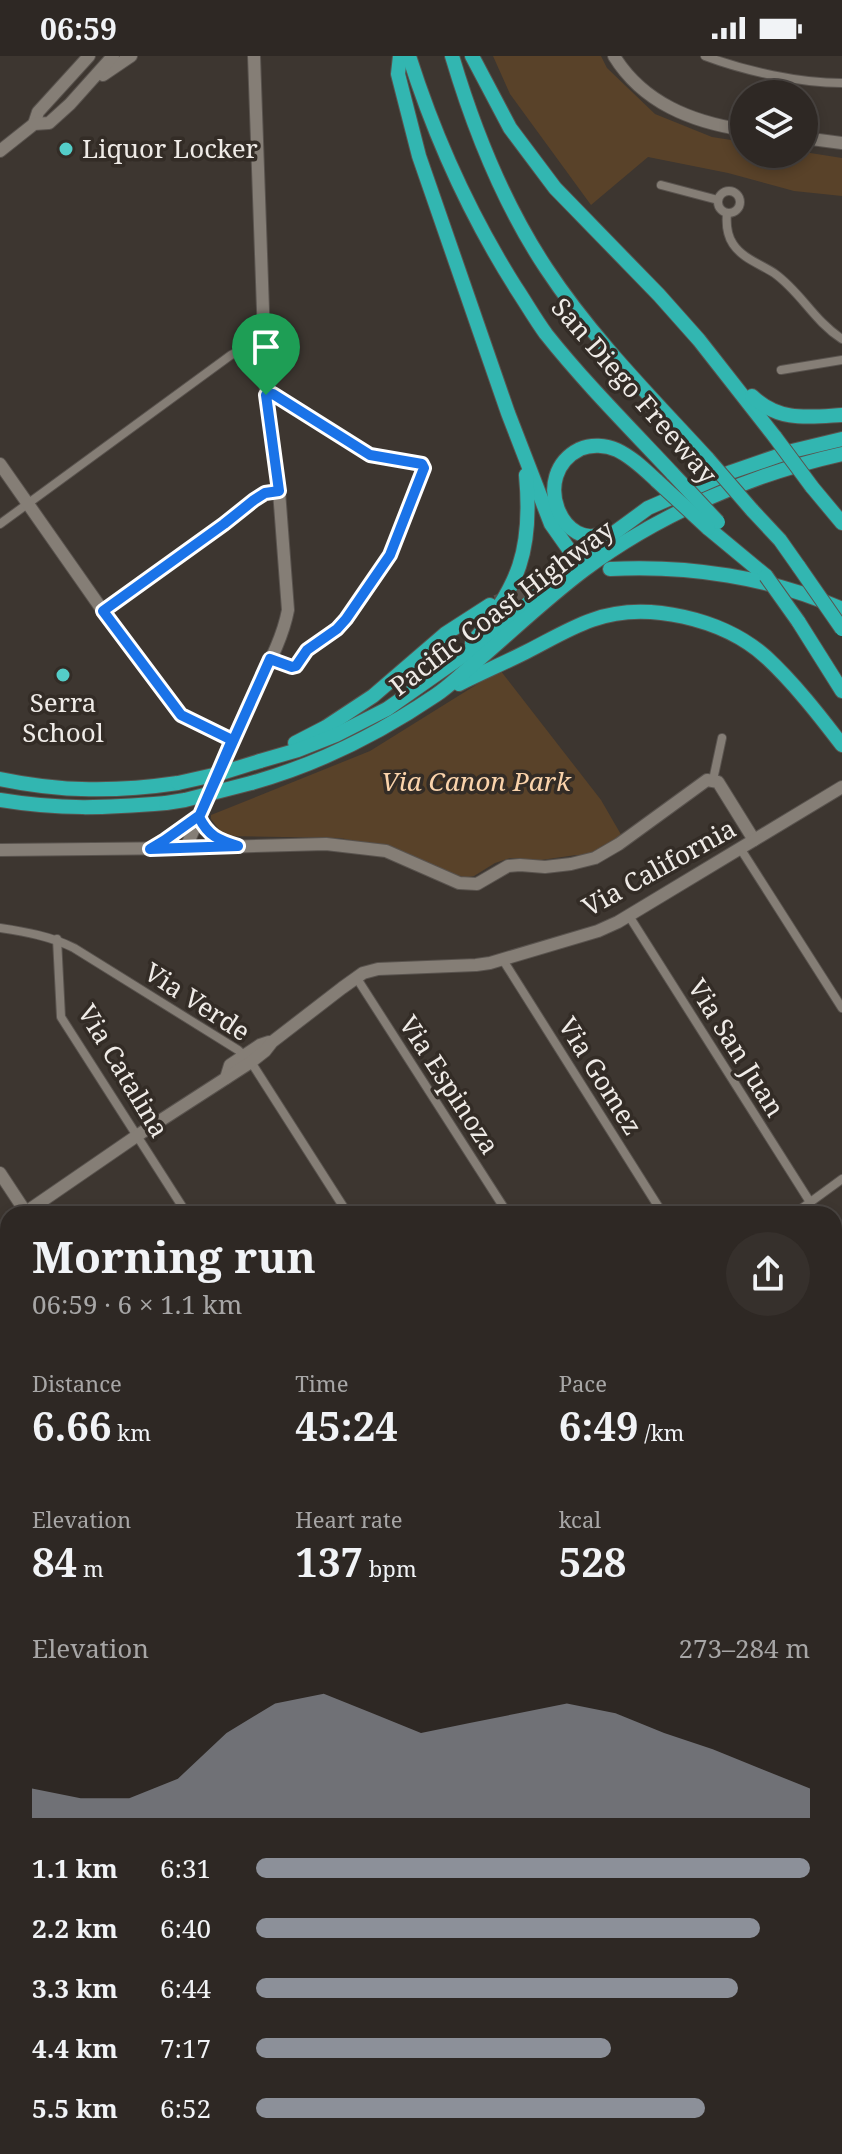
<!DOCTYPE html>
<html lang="en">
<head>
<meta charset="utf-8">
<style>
	:root { --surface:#2e2824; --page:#36302c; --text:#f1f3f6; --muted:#a7a6a6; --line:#494441; --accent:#8c9099 }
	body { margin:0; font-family:"Noto Serif",serif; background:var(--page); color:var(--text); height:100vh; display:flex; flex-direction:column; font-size:30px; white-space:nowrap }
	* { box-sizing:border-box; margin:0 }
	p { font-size:26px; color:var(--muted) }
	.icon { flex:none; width:44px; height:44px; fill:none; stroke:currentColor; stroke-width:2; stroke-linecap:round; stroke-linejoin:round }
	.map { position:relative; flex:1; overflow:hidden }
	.sheet { position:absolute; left:0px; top:1150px; width:842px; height:948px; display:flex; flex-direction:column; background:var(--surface); border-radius:24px 24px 0 0; box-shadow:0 4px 12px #0003,0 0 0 2px var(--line) }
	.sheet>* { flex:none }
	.buttons { position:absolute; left:730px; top:24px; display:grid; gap:16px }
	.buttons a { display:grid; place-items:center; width:88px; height:88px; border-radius:50%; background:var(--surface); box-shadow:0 4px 12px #0003,0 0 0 2px var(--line); font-size:40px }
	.pin { position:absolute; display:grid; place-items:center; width:68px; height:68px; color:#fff; margin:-82px -34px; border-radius:50% 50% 50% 0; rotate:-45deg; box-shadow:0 0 8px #0007 }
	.pin .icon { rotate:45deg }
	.round { display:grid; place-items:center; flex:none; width:84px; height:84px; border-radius:42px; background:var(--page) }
	.head { display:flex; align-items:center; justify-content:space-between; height:136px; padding:0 32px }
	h1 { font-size:44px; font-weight:700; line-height:60px }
	.figures { display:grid; grid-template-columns:repeat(3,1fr); gap:12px; height:136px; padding:8px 32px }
	.figures div { display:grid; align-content:center }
	.figures b { font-size:40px; font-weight:700 }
	.figures small { font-size:22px; font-weight:400 }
	.figures p { font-size:22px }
	.chart { height:224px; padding:16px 32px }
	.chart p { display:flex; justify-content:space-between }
	.chart svg { width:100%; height:144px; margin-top:8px; fill:var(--accent); opacity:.7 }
	ul { padding:0 32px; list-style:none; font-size:26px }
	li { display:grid; grid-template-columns:128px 96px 1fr; align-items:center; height:60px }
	li i { height:20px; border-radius:10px; background:var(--accent) }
	.status { display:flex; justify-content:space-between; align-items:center; height:56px; padding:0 40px; background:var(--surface); direction:ltr }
	.status svg { height:22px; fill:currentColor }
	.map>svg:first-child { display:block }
	.green { fill:#594229 }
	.water { fill:#062f2e }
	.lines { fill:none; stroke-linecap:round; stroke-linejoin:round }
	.highway-tunnel { stroke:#58514b; stroke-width:14; stroke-dasharray:14 7; stroke-linecap:butt }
	.street-casing { stroke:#59534e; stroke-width:10 }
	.secondary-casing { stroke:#59534e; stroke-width:14 }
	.primary-casing { stroke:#59534e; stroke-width:14 }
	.highway-casing { stroke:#59534e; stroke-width:16 }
	.street { stroke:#857e76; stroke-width:8 }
	.secondary { stroke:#857e76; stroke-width:12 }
	.primary { stroke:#53a099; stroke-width:12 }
	.highway { stroke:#32b6b1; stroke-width:14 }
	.rail-casing { stroke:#b6b1ac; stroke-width:6 }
	.rail { stroke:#332c26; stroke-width:3; stroke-dasharray:9; stroke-linecap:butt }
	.highway-bridge-casing { stroke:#59534e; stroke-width:16; stroke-linecap:butt }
	.highway-bridge { stroke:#32b6b1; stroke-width:14 }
	.route-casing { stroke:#fff; stroke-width:16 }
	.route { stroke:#1a73e8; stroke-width:10 }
	.poi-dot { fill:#54cdc8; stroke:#332c26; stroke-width:3 }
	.labels { text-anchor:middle; stroke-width:7; stroke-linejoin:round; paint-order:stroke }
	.poi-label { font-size:26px; fill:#efebe7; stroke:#332c26; text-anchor:start }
	.street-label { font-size:26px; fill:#efebe7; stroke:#332c26 }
	.park-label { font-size:26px; font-style:italic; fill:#fad3ab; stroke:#332c26 }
</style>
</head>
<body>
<div class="status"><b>06:59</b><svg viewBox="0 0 49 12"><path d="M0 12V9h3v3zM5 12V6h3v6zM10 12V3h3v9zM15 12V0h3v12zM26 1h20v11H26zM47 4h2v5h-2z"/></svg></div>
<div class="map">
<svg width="842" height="2098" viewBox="0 0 842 2098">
	<rect width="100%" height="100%" fill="#3d3630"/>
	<g class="green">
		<path d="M493,0H601L607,12L655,58L712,81L744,86V98H804V96L842,102V140L794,135L728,117L648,101L591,149L510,38Z"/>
		<path d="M500,614L601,744L623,782L594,800L576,799L541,804L510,802L495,807L474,820L463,822L372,788L340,782L224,780L211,763V759L370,695Z"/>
		<path d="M0,1535L8,1546V1789L0,1780Z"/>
		<path d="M588,2090H675L679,2098H589Z"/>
	</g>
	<path class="water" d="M0,1780L8,1789V2090H223L230,2098H0Z"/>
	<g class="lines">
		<path class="highway-tunnel" d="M496,546L555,523"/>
		<g class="street-casing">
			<g id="street">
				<path d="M705,0C745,15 799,27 842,27"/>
				<path d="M661,129L718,144"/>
				<circle cx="729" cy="146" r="11"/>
				<path d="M727,157C726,168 727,179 733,188C742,202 760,208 774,217C801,236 813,264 842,283"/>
				<path d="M781,314L842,304"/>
				<path d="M266,339L273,338L370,399L424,410L390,499L346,563L337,573L307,594L296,610L292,611L270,603"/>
				<path d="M0,468L231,299L244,293L265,289"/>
				<path d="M103,555L224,468L254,444L265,437L279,435"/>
				<path d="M713,724L722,682"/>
				<path d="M740,792L842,952"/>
				<path d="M629,860L810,1146"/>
				<path d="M0,872C26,876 50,880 74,892L238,994L251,1006L348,1158"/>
				<path d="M57,883L61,961L187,1158"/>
				<path d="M503,904L663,1158"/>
				<path d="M356,921L508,1158"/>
				<path d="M794,1158L842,1123"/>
				<path d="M834,1447L842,1438"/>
				<path d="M834,1497L842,1502"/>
				<path d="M834,1732L838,1670L842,1653"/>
				<path d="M834,2009L842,2003"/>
				<path d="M361,2090L366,2098"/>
				<path d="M372,2090L377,2098"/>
				<path d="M380,2090L385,2098"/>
				<path d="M779,2090L784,2098"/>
				<path d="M698,2098L710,2090"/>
			</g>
		</g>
		<g class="secondary-casing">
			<g id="secondary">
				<path d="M614,0C643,47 692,66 744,74"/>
				<path d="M103,19L131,0"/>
				<path d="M34,68L38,56L89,0"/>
				<path d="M804,82L842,87"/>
				<path d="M0,95L34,68L49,67L70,48L113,0"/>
				<path d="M0,408L103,555L181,659L232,684"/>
				<path d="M199,761C207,777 215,782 231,787"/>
				<path d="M153,791L200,759"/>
				<path d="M186,792C206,743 228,694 250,645C264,616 282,586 288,554L279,435L266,339L254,0"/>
				<path d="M0,794L186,792L326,788L386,795L459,827L477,828L508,810L520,809L545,811L571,808L595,802L619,788L707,724L718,726L754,784"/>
				<path d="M226,1022L230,1009L260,989L269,986"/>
				<path d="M0,1117L27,1158"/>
				<path d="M26,1156L138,1079L251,1006L265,995L272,986L342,932L363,917L378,913L476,909L490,907L598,875L618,866L842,731"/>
				<path d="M834,1625L842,1629"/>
				<path d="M834,1891L842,1892"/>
				<path d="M685,2090L690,2098"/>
			</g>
		</g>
		<g class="primary-casing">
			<g id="primary">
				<path d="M0,1442L8,1454"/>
				<path d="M431,2090L436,2098"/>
			</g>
		</g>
		<g class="highway-casing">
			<g id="highway">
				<path d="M400,0L398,18L419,100L508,357L551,468L582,512"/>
				<path d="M409,0C435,82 470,159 516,232C526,247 535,263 546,278C585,327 630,372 673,418"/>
				<path d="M452,0C474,74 503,147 546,212C592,282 652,342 708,403"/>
				<path d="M472,0L510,72L555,132L659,239L699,284L775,381"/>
				<path d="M752,340C779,366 808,361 842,359"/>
				<path d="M812,431L842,467"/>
				<path d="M752,454L780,484L799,511"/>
				<path d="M708,472L766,520"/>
				<path d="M606,476C564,499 528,419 580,393C591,388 606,389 617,394C632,401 645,414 657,425"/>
				<path d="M610,513C688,509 770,521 842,553"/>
				<path d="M798,565L842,635"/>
				<path d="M472,587C519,530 533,494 526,419"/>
				<path d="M459,628C481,617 504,607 526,596C548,585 569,572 592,564C646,544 724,563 766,601C794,627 819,659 842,689"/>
				<path d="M295,687L326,671L373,640L445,578L490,549"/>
				<path d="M260,705L298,694L336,679L387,653L491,580L577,504L648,452L731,416L792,395L842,383"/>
				<path d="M0,723C61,736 117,736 178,727"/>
				<path d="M251,727C316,709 380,677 436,639C448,631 458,621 469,612C507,580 544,544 584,514C657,459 752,418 842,398"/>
				<path d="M0,744C60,754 106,752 166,747"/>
			</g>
		</g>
		<use href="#street" class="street"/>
		<use href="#secondary" class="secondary"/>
		<use href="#primary" class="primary"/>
		<use href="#highway" class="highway"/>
		<g class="rail-casing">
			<g id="rail">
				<path d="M0,1501L8,1513"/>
				<path d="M398,2090L404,2098"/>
			</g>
		</g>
		<use href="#rail" class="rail"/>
		<g class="highway-bridge-casing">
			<g id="highway-bridge">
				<path d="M775,381L812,431"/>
				<path d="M708,403L752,454"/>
				<path d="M673,418L718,466"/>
				<path d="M657,425L708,472"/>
				<path d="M799,511L842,573"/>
				<path d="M766,520L798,565"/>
				<path d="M178,727L218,718L260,705"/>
				<path d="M166,747L185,744L251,727"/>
			</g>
		</g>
		<use href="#highway-bridge" class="highway-bridge"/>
	</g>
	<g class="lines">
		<g class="route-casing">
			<path id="route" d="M266,339L279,435L265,437L254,444L224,468L103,555L181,659L232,684L199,761C208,780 219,784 238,790L150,793L165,784L200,759L270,603L292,611L296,610L307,594L337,573L346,563L390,499L424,412L422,408L370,399L273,338L266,339"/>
		</g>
		<use href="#route" class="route"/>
	</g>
	<g class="poi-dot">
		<circle cx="66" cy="93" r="8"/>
		<circle cx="63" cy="619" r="8"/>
	</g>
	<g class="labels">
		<g class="poi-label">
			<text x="82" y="102">Liquor Locker</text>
			<text x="63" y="656" text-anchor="middle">Serra<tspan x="63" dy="30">School</tspan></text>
		</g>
		<g class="street-label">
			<text transform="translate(634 335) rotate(49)" y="9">San Diego Freeway</text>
			<text transform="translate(502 552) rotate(-37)" y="9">Pacific Coast Highway</text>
			<text transform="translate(659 812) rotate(-29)" y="9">Via California</text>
			<text transform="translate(197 946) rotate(33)" y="9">Via Verde</text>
			<text transform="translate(736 992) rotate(58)" y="9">Via San Juan</text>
			<text transform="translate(123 1015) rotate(59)" y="9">Via Catalina</text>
			<text transform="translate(600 1020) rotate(58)" y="9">Via Gomez</text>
			<text transform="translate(449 1029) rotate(57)" y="9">Via Espinoza</text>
		</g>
		<g class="park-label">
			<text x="476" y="735">Via Canon Park</text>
		</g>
	</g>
</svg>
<div class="buttons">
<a><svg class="icon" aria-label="layers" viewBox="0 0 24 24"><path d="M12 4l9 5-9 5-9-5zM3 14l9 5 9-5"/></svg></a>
</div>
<div class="pin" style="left:266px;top:339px;background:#1e9e55"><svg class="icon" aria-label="arrive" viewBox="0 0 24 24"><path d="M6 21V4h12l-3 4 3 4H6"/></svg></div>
<section class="sheet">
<div class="head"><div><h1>Morning run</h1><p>06:59 · 6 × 1.1 km</p></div><a class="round"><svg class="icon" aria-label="share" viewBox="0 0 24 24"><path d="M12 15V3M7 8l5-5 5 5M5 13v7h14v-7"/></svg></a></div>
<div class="figures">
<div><p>Distance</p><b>6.66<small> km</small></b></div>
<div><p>Time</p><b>45:24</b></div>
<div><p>Pace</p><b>6:49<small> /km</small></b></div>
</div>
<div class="figures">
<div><p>Elevation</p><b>84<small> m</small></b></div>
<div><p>Heart rate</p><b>137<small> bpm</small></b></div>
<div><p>kcal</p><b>528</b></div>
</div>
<div class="chart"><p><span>Elevation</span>273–284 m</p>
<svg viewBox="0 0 160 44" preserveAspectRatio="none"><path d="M0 44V35L10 38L20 38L30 32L40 18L50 9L60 6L70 12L80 18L90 15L100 12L110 9L120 12L130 18L140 23L150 29L160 35V44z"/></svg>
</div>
<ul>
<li><b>1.1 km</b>6:31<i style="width:100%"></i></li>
<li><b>2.2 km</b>6:40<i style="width:91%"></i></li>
<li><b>3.3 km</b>6:44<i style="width:87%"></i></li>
<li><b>4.4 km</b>7:17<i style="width:64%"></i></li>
<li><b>5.5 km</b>6:52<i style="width:81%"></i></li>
</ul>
</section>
</div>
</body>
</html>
